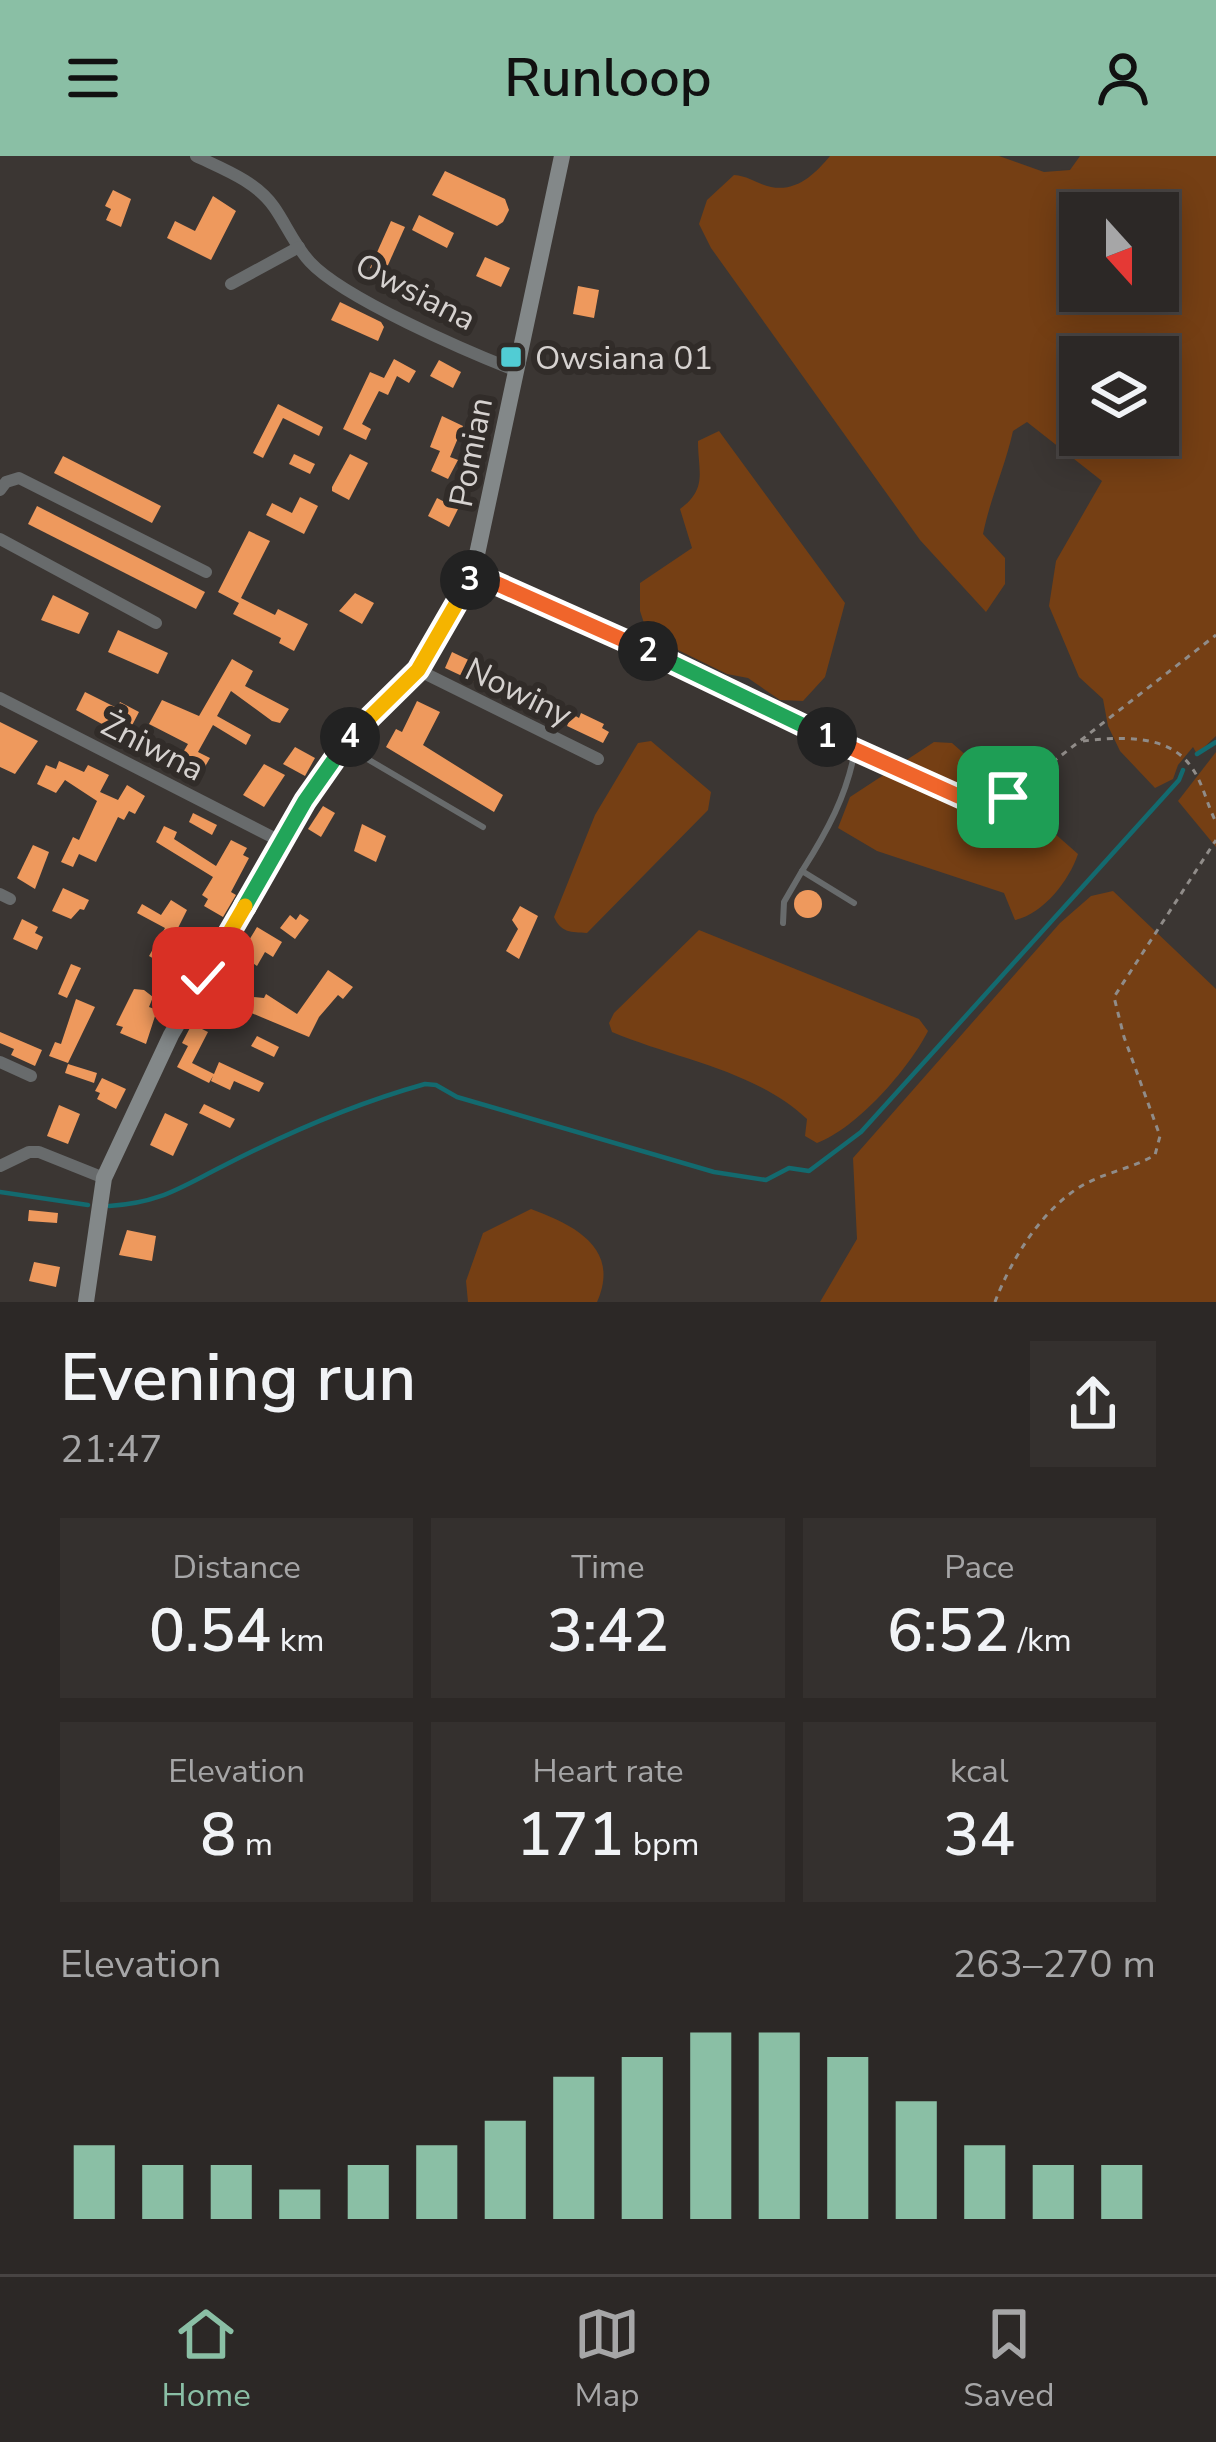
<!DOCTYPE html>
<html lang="en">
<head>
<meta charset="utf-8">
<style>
	:root { --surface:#2c2826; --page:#34302e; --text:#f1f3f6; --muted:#a6a6a7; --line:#484443; --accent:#8abfa5 }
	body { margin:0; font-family:"Nunito Sans",sans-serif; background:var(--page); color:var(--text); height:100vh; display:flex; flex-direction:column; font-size:45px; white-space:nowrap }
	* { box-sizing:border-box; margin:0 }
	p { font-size:39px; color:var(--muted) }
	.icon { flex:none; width:66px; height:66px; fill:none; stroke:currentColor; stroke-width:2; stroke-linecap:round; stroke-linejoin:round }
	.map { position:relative; height:1146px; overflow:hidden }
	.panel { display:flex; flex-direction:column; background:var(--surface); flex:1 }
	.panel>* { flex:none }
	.needle { width:78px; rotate:159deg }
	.buttons { position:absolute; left:1059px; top:36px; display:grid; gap:24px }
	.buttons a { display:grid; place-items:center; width:120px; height:120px; border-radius:0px; background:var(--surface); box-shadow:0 6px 30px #0003,0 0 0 3px var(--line); font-size:60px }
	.pin { position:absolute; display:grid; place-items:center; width:102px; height:102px; color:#fff; margin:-51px; border-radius:24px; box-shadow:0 6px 18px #0006 }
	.km { position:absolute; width:60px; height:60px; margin:-30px; border-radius:50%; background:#222; color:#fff; font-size:33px; line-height:60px; text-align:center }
	.round { display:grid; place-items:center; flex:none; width:126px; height:126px; border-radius:0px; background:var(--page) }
	.head { display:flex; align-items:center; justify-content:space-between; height:204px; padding:0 60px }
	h1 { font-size:66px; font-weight:600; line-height:90px }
	.stats { display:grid; grid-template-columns:repeat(3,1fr); gap:18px; height:204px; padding:12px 60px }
	.stats div { display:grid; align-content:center; border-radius:0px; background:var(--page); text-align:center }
	.stats b { font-size:60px; font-weight:600 }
	.stats small { font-size:33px; font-weight:400 }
	.stats p { font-size:33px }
	.chart { height:336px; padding:24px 60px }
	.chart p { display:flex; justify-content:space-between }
	.chart svg { width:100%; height:216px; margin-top:12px; stroke:var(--accent); stroke-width:6 }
	header { display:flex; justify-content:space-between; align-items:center; height:156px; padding:0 60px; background:var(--accent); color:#111; font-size:54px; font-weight:600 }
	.menu { display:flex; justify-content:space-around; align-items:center; height:168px; border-top:3px solid var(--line); background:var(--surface); font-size:33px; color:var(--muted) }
	.menu a { display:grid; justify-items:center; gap:6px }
	.menu .active { color:var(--accent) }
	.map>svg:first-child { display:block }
	.green { fill:#753f14; fill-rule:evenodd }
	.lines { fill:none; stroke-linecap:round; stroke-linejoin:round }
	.stream { stroke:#136a6f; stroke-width:4.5 }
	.building { fill:#ee995d }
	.path { stroke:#908c89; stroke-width:3; stroke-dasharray:6 6; stroke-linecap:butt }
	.lane { stroke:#686b6c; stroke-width:6 }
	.street { stroke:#686b6c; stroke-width:12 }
	.secondary { stroke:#838889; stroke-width:16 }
	.split-1-casing { stroke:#fff; stroke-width:24 }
	.split-2-casing { stroke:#fff; stroke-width:24 }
	.split-3-casing { stroke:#fff; stroke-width:24 }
	.split-4-casing { stroke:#fff; stroke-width:24 }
	.split-5-casing { stroke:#fff; stroke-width:24 }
	.split-6-casing { stroke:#fff; stroke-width:24 }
	.split-1 { stroke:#f0652b; stroke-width:15 }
	.split-2 { stroke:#22a559; stroke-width:15 }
	.split-3 { stroke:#f0652b; stroke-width:15 }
	.split-4 { stroke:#f5b400; stroke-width:15 }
	.split-5 { stroke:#22a559; stroke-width:15 }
	.split-6 { stroke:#f5b400; stroke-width:15 }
	.poi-dot { fill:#51ccd4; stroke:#312c29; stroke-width:4.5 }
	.labels { text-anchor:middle; stroke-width:12; stroke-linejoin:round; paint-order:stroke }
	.street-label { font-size:33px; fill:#d6d2d0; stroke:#312c29 }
	.poi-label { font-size:33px; fill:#d6d2d0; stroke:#312c29; text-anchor:start }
</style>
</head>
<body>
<header><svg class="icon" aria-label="menu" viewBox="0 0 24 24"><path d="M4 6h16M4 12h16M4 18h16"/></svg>Runloop<svg class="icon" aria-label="person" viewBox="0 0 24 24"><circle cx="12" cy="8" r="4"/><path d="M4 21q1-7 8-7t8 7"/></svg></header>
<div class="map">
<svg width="1216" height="1146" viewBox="0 0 1216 1146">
	<rect width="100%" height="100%" fill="#3b3633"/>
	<g class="green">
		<path d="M830,0H999L1044,16L1070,14L1080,0H1216V580L1197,598L1193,591L1178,609L1173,623L1155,632L1120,595L1108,570L1103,543L1079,521L1049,450L1056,405L1102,325L1027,266L1013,275C1005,311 990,343 983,378L1005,402V428L986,456L920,384L711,92L699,68L707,44L734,19C749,20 757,28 771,31C797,36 815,18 830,0ZM1080,57H1158V135H1080ZM1080,201H1158V279H1080Z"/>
		<path d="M719,275L845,447L825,521L803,545L780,544L748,522L727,518L678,494L646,473L640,455V427L692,392L680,353C708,332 698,316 698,285Z"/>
		<path d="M651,585L711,636L708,654L587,777C571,776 561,777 554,761L595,659L638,587Z"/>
		<path d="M934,586L952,587L1078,698C1069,725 1043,758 1015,764L1004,737L877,695L838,672L850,641Z"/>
		<path d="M1216,596V691L1178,645Z"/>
		<path d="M1113,735L1216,833V1146H820L857,1083L853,1002L1060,767L1091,740Z"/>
		<path d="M699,774L919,863L928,875C908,914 857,972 817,987L805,980L807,963C755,914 676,903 612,876L609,867L614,857Z"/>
		<path d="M531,1053C574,1069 621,1092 597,1146H468L466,1125L483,1077Z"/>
	</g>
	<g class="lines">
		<g class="stream">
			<path d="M1197,598L1216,586"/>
			<path d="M0,1036L88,1049"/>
			<path d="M109,1050C160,1047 181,1031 223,1010C287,977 357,947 425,928L436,929L457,941L714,1016L766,1024L789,1012L809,1015L861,976L1179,624L1183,614"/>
		</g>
	</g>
	<g class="building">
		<path d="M445,15L505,43L509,54L503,66L497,70L432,39Z"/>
		<path d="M113,34L131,43L121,71L106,64L111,53L105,50Z"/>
		<path d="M213,40L236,55L211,104L167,82L175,65L195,75Z"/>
		<path d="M419,59L454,77L447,92L412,74Z"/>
		<path d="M391,65L405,71L384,118L370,112Z"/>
		<path d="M485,101L510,112L501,131L476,120Z"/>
		<path d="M578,130L599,134L594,162L573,158Z"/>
		<path d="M340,146L381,166L384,171L378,185L331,164Z"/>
		<path d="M394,203L416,215L409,227L397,220L388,239L379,235L362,268L371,273L366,284L343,273L370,216L384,222Z"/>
		<path d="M439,204L461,216L453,232L430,220Z"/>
		<path d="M278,248L323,271L319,280L283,262L263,302L253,297Z"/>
		<path d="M442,260L463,270L450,301L458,304L448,323L431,315L440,295L430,291Z"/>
		<path d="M294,298L315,308L310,318L289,308Z"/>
		<path d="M350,298L368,307L349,344L332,335V331Z"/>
		<path d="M63,300L161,350L152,367L54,317Z"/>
		<path d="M300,341L318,350L304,378L266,359L272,347L292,357Z"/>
		<path d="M437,342L458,353L449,371L428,360Z"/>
		<path d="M37,350L205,436L196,453L28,368Z"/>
		<path d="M249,375L270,385L241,442L275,459L278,453L308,468L294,495L279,487L281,482L233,458L239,447L218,436Z"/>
		<path d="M355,437L374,447L362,468L339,455Z"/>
		<path d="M53,439L89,457L79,478L41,464Z"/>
		<path d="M118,474L168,497L158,518L108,496Z"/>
		<path d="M452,496L546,541L539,556L445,512Z"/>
		<path d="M232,503L253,515L245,530L289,553L280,567L272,565L231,535L217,560L251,579L246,589L213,569L198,596L210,602L202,616L179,603L188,588L149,568L162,544L199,560Z"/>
		<path d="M85,536L117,552L120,546L139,556L126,581L76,554Z"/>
		<path d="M417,545L440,556L423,589L503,639L494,656L386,591L396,573L402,576Z"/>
		<path d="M581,557L604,568L602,572L609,576L603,587L567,570L572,558L579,562Z"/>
		<path d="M0,566L38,585L15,618L0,611Z"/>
		<path d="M295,591L315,602L305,620L283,608Z"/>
		<path d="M59,605L84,616L88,609L109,619L100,636L118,644L127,629L145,640L135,658L129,655L124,664L118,661L96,706L79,698L73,711L61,706L73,681L79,684L97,645L65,624L56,637L37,628L46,609L56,613Z"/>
		<path d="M264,608L285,619L264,651L243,639Z"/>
		<path d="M323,650L335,657L321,681L308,673Z"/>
		<path d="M193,657L217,669L212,679L189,666Z"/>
		<path d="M362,668L386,680L376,706L354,695Z"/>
		<path d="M164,670L177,676L174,683L216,710L231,684L247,692L243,699L249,702L231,736L236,739L223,761L204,750L208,743L202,739L213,721L156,686Z"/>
		<path d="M33,689L49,696L35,733L17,722Z"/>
		<path d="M63,732L89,744L84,754L80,753L71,763L52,755Z"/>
		<circle cx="808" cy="748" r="14"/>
		<path d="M171,744L187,754L170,788L180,794L170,812L149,800L165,772L137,757L142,748L161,759Z"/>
		<path d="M520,750L538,760L519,803L506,795L518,773L512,764Z"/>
		<path d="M300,758L309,764L295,783L280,772L290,759L296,764Z"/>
		<path d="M22,763L38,771L35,777L43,781L37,794L13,783Z"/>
		<path d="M257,771L282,786L273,801L265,796L257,810L240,799Z"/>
		<path d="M71,808L81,812L67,842L58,838Z"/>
		<path d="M328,814L353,831L343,843L338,839L319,861L309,881L249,856L253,841L264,842L266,838L297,858Z"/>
		<path d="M134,833L144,834L153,841L149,851L157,854L146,888L120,877L123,871L116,869Z"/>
		<path d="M76,843L95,851L68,907L49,900L55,886L61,888Z"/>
		<path d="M192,868L208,876L192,907L214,918L219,906L264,927L259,936L234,925L230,934L211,925L213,920L209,927L177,911L188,890L182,887Z"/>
		<path d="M0,876L42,894L35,910L11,899L14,893L0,887Z"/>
		<path d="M257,880L279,891L274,901L251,890Z"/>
		<path d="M68,908L97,917L94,927L65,917Z"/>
		<path d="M102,922L126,933L116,953L97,943L100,937L95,935Z"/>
		<path d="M204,948L235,963L230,972L199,957Z"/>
		<path d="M59,949L80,958L68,988L47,980Z"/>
		<path d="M165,957L188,968L173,1000L150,989Z"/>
		<path d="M29,1054L58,1057L57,1067L28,1065Z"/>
		<path d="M127,1074L156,1080L152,1105L119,1099Z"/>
		<path d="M34,1106L60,1111L56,1131L29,1125Z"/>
	</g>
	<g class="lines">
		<g class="path">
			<path d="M1083,585C1119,581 1169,577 1192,612C1203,627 1207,649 1216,666"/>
			<path d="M863,597L971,647L995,651L1216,479"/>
			<path d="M995,1146C1011,1103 1044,1050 1085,1028C1107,1016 1133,1012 1155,999L1160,980L1124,881L1114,841L1216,684"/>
		</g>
		<g class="lane">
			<path d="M477,418L666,503L855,594C847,639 827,676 802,715"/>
			<path d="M347,591L483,671"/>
			<path d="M783,767L784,746L802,715L854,747"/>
		</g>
		<g class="street">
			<path d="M196,0C223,13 256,25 274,51C286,68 295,90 310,106C343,142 468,196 517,215"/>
			<path d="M231,128L299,91"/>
			<path d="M0,334L6,326L19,322L206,416"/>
			<path d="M0,383L156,467"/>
			<path d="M418,514L598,603"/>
			<path d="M0,542L282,686"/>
			<path d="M0,738L10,743"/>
			<path d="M0,906L31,920"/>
			<path d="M0,1010L29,996H39L104,1022"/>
		</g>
		<path class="secondary" d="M86,1146L104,1022L171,879L330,607L367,562L418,514L473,417L562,0"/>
	</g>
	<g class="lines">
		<g class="split-1-casing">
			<path id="split-1" d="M827,581L985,652L994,651L1008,641"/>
		</g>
		<g class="split-2-casing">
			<path id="split-2" d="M648,495L827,581"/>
		</g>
		<g class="split-3-casing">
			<path id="split-3" d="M470,424L473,417L648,495"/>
		</g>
		<g class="split-4-casing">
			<path id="split-4" d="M350,581L418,514L470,424"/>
		</g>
		<g class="split-5-casing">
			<path id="split-5" d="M245,750L305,645L350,581"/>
		</g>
		<g class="split-6-casing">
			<path id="split-6" d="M203,822L245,750"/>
		</g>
		<use href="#split-1" class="split-1"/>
		<use href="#split-2" class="split-2"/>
		<use href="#split-3" class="split-3"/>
		<use href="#split-4" class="split-4"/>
		<use href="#split-5" class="split-5"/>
		<use href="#split-6" class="split-6"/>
	</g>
	<rect class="poi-dot" x="499" y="189" width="24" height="24" rx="6"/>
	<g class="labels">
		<g class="street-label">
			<text transform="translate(416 135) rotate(27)" y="12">Owsiana</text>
			<text transform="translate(470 296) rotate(-79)" y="12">Pomian</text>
			<text transform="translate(519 535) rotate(26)" y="12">Nowiny</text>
			<text transform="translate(153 590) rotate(27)" y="12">Żniwna</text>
		</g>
		<g class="poi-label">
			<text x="535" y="213">Owsiana 01</text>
		</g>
	</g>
</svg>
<div class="buttons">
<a><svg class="needle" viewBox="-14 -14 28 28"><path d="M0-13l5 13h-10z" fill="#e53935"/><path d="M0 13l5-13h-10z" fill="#a6a6a7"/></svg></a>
<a><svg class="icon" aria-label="layers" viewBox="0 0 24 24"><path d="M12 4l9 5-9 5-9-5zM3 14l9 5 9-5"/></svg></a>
</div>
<div class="pin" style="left:1008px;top:641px;background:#1e9e55"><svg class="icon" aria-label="arrive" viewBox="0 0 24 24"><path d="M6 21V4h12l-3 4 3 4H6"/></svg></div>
<div class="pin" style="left:203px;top:822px;background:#d93025"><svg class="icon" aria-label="check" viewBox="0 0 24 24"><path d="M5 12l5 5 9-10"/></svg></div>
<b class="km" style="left:827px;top:581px">1</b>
<b class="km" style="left:648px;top:495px">2</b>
<b class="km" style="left:470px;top:424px">3</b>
<b class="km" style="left:350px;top:581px">4</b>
</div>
<section class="panel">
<div class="head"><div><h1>Evening run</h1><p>21:47</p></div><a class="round"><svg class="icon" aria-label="share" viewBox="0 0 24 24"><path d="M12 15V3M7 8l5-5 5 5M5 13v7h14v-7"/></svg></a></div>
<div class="stats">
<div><p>Distance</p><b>0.54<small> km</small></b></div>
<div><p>Time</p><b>3:42</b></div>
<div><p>Pace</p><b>6:52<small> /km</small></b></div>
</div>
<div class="stats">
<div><p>Elevation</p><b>8<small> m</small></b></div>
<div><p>Heart rate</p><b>171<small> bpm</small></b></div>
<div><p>kcal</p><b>34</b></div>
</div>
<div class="chart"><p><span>Elevation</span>263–270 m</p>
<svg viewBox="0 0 160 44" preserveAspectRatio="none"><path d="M5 44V29M15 44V33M25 44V33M35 44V38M45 44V33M55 44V29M65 44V24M75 44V15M85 44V11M95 44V6M105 44V6M115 44V11M125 44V20M135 44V29M145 44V33M155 44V33"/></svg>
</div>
</section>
<nav class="menu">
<a class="active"><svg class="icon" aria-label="home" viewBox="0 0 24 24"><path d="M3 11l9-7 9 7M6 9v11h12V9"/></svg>Home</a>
<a><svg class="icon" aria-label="map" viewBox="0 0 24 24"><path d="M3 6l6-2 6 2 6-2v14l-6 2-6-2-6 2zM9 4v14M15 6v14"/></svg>Map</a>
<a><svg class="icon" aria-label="saved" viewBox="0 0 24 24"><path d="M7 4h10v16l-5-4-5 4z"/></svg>Saved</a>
</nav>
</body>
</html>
